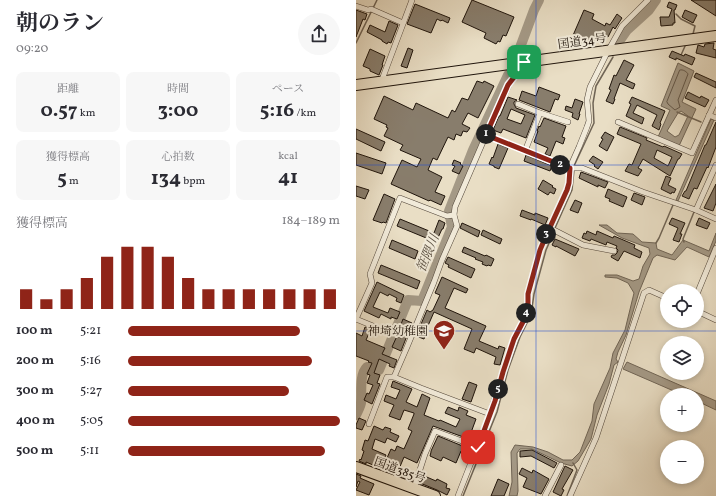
<!DOCTYPE html>
<html lang="ja">
<head>
<meta charset="utf-8">
<style>
	:root { --surface:#fff; --page:#f7f7f7; --text:#2b2b33; --muted:#7c7c81; --accent:#8f2418 }
	body { margin:0; font-family:Vollkorn,"Noto Serif JP",serif; background:var(--page); color:var(--text); height:100vh; display:flex; flex-direction:column; font-size:15px; white-space:nowrap }
	* { box-sizing:border-box; margin:0 }
	p { font-size:13px; color:var(--muted) }
	.icon { flex:none; width:22px; height:22px; fill:none; stroke:currentColor; stroke-width:2; stroke-linecap:round; stroke-linejoin:round }
	.map { position:relative; flex:1; overflow:hidden }
	.details { display:flex; flex-direction:column; background:var(--surface); width:356px }
	.details>* { flex:none }
	.controls { position:absolute; left:304px; top:284px; display:grid; gap:8px }
	.controls a { display:grid; place-items:center; width:44px; height:44px; border-radius:50%; background:var(--surface); box-shadow:0 2px 6px #0003; font-size:20px }
	.pin { position:absolute; display:grid; place-items:center; width:34px; height:34px; color:#fff; margin:-17px; border-radius:8px; box-shadow:0 2px 6px #0006 }
	.km { position:absolute; width:20px; height:20px; margin:-10px; border-radius:50%; background:#222; color:#fff; font-size:11px; line-height:20px; text-align:center }
	.round { display:grid; place-items:center; flex:none; width:42px; height:42px; border-radius:21px; background:var(--page) }
	.overview { display:flex; align-items:center; justify-content:space-between; height:68px; padding:0 16px }
	h1 { font-size:22px; font-weight:700; line-height:30px }
	.stats { display:grid; grid-template-columns:repeat(3,1fr); gap:6px; height:68px; padding:4px 16px }
	.stats div { display:grid; align-content:center; border-radius:8px; background:var(--page); text-align:center }
	.stats b { font-size:20px; font-weight:700 }
	.stats small { font-size:11px; font-weight:400 }
	.stats p { font-size:11px }
	.chart { height:112px; padding:8px 16px }
	.chart p { display:flex; justify-content:space-between }
	.chart svg { width:100%; height:72px; margin-top:4px; stroke:var(--accent); stroke-width:6 }
	ul { padding:0 16px; list-style:none; font-size:13px }
	li { display:grid; grid-template-columns:64px 48px 1fr; align-items:center; height:30px }
	li i { height:10px; border-radius:5px; background:var(--accent) }
	main { display:flex; flex:1; min-height:0 }
	.map>svg:first-child { display:block }
	.water { fill:#a49986; stroke:#6f6455; fill-rule:evenodd }
	.lines { fill:none; stroke-linecap:round; stroke-linejoin:round }
	.shore { stroke:#625648; stroke-width:1 }
	.stream { stroke:#6f6455; stroke-width:1.5 }
	.river { stroke:#a49986; stroke-width:10 }
	.building { fill:#887d6c; stroke:#1f140b; fill-rule:evenodd }
	.street-casing { stroke:#52463a; stroke-width:6 }
	.highway-casing { stroke:#1f140b; stroke-width:12 }
	.street { stroke:#f1ead9; stroke-width:5 }
	.highway { stroke:#e9dec5; stroke-width:10 }
	.route-casing { stroke:#fff; stroke-width:8 }
	.route { stroke:#8f2418; stroke-width:5 }
	.grid { fill:none; stroke:#1d4ed8; stroke-width:1; stroke-opacity:0.55 }
	.labels { text-anchor:middle; stroke-width:4; stroke-linejoin:round; paint-order:stroke }
	.street-label { font-size:12px; fill:#1f140b; stroke:#f1ead9 }
	.poi-label { font-size:12px; fill:#1f140b; stroke:#f1ead9; text-anchor:end }
	.water-label { font-size:13px; font-style:italic; fill:#5b5042; stroke:#f1ead9 }
</style>
</head>
<body>
<main>
<section class="details">
<div class="overview"><div><h1>朝のラン</h1><p>09:20</p></div><a class="round"><svg class="icon" aria-label="share" viewBox="0 0 24 24"><path d="M12 15V3M7 8l5-5 5 5M5 13v7h14v-7"/></svg></a></div>
<div class="stats">
<div><p>距離</p><b>0.57<small> km</small></b></div>
<div><p>時間</p><b>3:00</b></div>
<div><p>ペース</p><b>5:16<small> /km</small></b></div>
</div>
<div class="stats">
<div><p>獲得標高</p><b>5<small> m</small></b></div>
<div><p>心拍数</p><b>134<small> bpm</small></b></div>
<div><p>kcal</p><b>41</b></div>
</div>
<div class="chart"><p><span>獲得標高</span>184–189 m</p>
<svg viewBox="0 0 160 44" preserveAspectRatio="none"><path d="M5 44V32M15 44V38M25 44V32M35 44V25M45 44V12M55 44V6M65 44V6M75 44V12M85 44V25M95 44V32M105 44V32M115 44V32M125 44V32M135 44V32M145 44V32M155 44V32"/></svg>
</div>
<ul>
<li><b>100 m</b>5:21<i style="width:81%"></i></li>
<li><b>200 m</b>5:16<i style="width:87%"></i></li>
<li><b>300 m</b>5:27<i style="width:76%"></i></li>
<li><b>400 m</b>5:05<i style="width:100%"></i></li>
<li><b>500 m</b>5:11<i style="width:93%"></i></li>
</ul>
</section>
<div class="map">
<svg width="360" height="496" viewBox="0 0 360 496">
	<rect width="100%" height="100%" fill="#e9dec5"/>
	<filter id="stains"><feTurbulence type="fractalNoise" baseFrequency=".005" numOctaves="4"/><feColorMatrix values="0 0 0 0 .2 0 0 0 0 .09 0 0 0 0 .02 0 0 0 .5 -.17"/></filter>
	<radialGradient id="worn" r=".72"><stop offset=".6" stop-color="#630" stop-opacity="0"/><stop offset="1" stop-color="#630" stop-opacity=".3"/></radialGradient>
	<g class="water">
		<path d="M322,63L338,71L326,102L340,109L323,146L302,137L314,110L305,106ZM325,111L332,116L323,135L319,137L311,131L322,113Z"/>
		<path d="M355,119L358,120L322,201L320,200Z"/>
		<path d="M243,225H251L261,233L277,234L286,242L300,243L301,249L316,255L327,240L353,251L360,233V241L353,257L331,247L319,260L301,255L297,258L283,292L270,335L262,352L260,359L262,362L258,365L253,384L241,415L235,439L222,461L216,466L205,463L176,449H164L161,453L162,491L161,496H153L156,482L155,452L159,445L177,447L192,452L207,460H216L224,452L236,421L238,404L254,368L257,353L269,330L278,293L272,283L261,278L249,277V275H261L277,281L283,279L287,266L294,254L293,248L266,238Z"/>
		<path d="M271,362L360,401V410L341,401V395H327L267,369Z"/>
	</g>
	<g class="lines">
		<path class="shore" d="M324,70C327,69 331,72 332,74L322,100L324,107L319,110L312,104L311,102Z"/>
		<g class="stream">
			<path d="M320,14L325,19L339,26L337,34"/>
			<path d="M0,43L21,0"/>
			<path d="M325,55L330,44"/>
			<path d="M321,112L345,122"/>
			<path d="M218,166L238,123L237,103L240,86L257,57"/>
			<path d="M199,228L216,190L218,170"/>
			<path d="M328,242L327,239L338,212"/>
			<path d="M300,243L303,238L317,205"/>
			<path d="M107,496L141,412L152,370L164,337L175,315L178,294L190,250L198,232"/>
			<path d="M211,496L221,470L217,463"/>
		</g>
		<g class="river">
			<path d="M262,43L271,30L293,10L300,0"/>
			<path d="M162,53L178,10L183,0"/>
			<path d="M0,415C2,411 4,407 5,403C6,392 3,375 11,367L21,371L23,370L52,300L66,301L96,227L93,211L117,150L152,75"/>
		</g>
	</g>
	<g class="building">
		<path d="M116,0L158,17L150,36L147,35L144,42L142,41L140,44L128,38L130,33L106,22Z"/>
		<path d="M335,0H360V16Z"/>
		<path d="M313,2L321,5L319,10H318L319,23H317V25L305,26L304,17H313L316,9L311,7Z"/>
		<path d="M59,4L94,18L92,23L86,20L85,21L81,19L75,33L51,24Z"/>
		<path d="M0,10L11,14L9,20L7,19L0,37Z"/>
		<path d="M228,10L238,14L236,19L249,26L250,23L254,25L261,14L266,18L259,29L257,27L252,37L244,33L239,44L228,38L226,44L215,40Z"/>
		<path d="M329,10L341,15L337,23L326,17Z"/>
		<path d="M33,21L42,25L35,43L32,42L31,44L26,41V40L11,32L14,25L29,32Z"/>
		<path d="M358,43L357,49L360,50V58L340,53L342,45L348,47L349,44Z"/>
		<path d="M52,48L57,50L51,68L45,66Z"/>
		<path d="M14,49L29,56L26,65H27L23,75L14,71V69L7,66Z"/>
		<path d="M316,51L328,56L329,54L339,58L336,65L320,58V60L313,57Z"/>
		<path d="M268,60L278,65L270,80L279,84L277,89L264,83L258,99H259L257,104L250,101L255,90L253,89L258,75L260,76Z"/>
		<path d="M340,73L360,82V88L338,77Z"/>
		<path d="M121,81L127,83L128,81L138,86L122,118L112,113L106,124L114,128L111,132L107,131L105,136L100,134L98,140L92,137L81,160L77,158L72,170L86,177L79,192L89,196L85,205L74,200L73,201L35,184L46,160L61,167L65,159L44,150L47,145L28,136L32,128L30,127L31,125L18,119L28,96L57,110L60,103L92,118L96,110L99,112L106,98L112,100Z"/>
		<path d="M183,87L204,95L202,100L199,99L194,112L163,100L166,91L180,96Z"/>
		<path d="M332,92L344,98L345,96L353,100L349,107L329,98Z"/>
		<path d="M152,97L161,100L158,102V104L160,108L179,115L170,138L147,129L145,133L137,130L143,116H144ZM155,109L169,115L165,124L151,119Z"/>
		<path d="M276,97L309,111L304,123L305,124L303,130L296,126L301,115L281,105L277,113L288,118L286,124L270,116L275,104L273,103Z"/>
		<path d="M219,99L227,102L223,114H224L222,120L216,117L217,113L209,110L210,106L216,108Z"/>
		<path d="M188,118L210,126L206,137L209,138L207,144L200,141L194,156L189,154L192,148L178,142L182,131H181L183,126L184,127Z"/>
		<path d="M360,122V147L352,168L351,167L341,189L338,188L333,199L326,196L329,191H330L349,145H350Z"/>
		<path d="M264,127L291,138L290,140L307,147L308,146L326,154L323,159H322L314,176L287,159L282,168L286,170L282,176L269,171L273,164L276,165L285,144L261,134ZM301,150L316,157L312,166L298,158Z"/>
		<path d="M0,129L29,142L25,151L0,139Z"/>
		<path d="M249,132L258,137L251,151L243,146L247,139L245,138Z"/>
		<path d="M142,144L152,148L143,169L138,167V166L133,164L136,157L137,158Z"/>
		<path d="M0,153L30,163L26,174L0,165Z"/>
		<path d="M170,155L196,166L194,171L168,161Z"/>
		<path d="M237,156L247,162L242,169L238,166L239,165L233,161Z"/>
		<path d="M98,160L105,163L104,164L107,166L103,174L96,171L99,166L96,165Z"/>
		<path d="M225,172L252,182L249,188L242,185V187L223,178Z"/>
		<path d="M310,176L315,178L312,185L320,189L318,193L316,192L315,194L305,189Z"/>
		<path d="M187,180L197,186L196,187L200,189L198,194L194,192L192,195L182,189Z"/>
		<path d="M360,184V203L357,211L348,208Z"/>
		<path d="M0,186L13,190L9,199L0,196Z"/>
		<path d="M252,189L271,197L267,207L253,201L254,199L249,197Z"/>
		<path d="M278,193L289,197L286,205L275,200Z"/>
		<path d="M28,194L39,199L30,223L27,222L26,223L17,220Z"/>
		<path d="M219,200L226,203L222,213L214,210Z"/>
		<path d="M166,210L179,215V213L192,218L189,225L175,219V220L164,216Z"/>
		<path d="M316,218L329,223L324,234H326L323,242L317,240L322,228L313,224Z"/>
		<path d="M343,218L354,223L351,229L340,225Z"/>
		<path d="M44,219L78,233L83,220L89,223L87,229H86L80,242L41,226Z"/>
		<path d="M106,223L124,231L122,237L104,228Z"/>
		<path d="M127,230L146,239L144,244L125,235Z"/>
		<path d="M231,231L240,235L241,231L257,238L258,236L279,245L278,248L286,252L284,258L268,251L262,261L255,257L256,255H259L261,253L262,250L260,248L261,246L251,242L250,245L235,239L234,241L226,238L228,233L230,234Z"/>
		<path d="M199,239L223,249L219,256L200,246V247L196,245Z"/>
		<path d="M36,240L62,251L59,259L33,248Z"/>
		<path d="M108,247L129,256L130,255L138,259L135,266L132,265L131,266L126,264L127,262L119,259L120,258L106,252Z"/>
		<path d="M92,257L119,269L115,278L92,267L93,265L89,263Z"/>
		<path d="M25,265L64,281L61,289L22,273Z"/>
		<path d="M86,277L112,289L110,293L98,288L89,308L130,326L123,341L142,349L143,346L149,348L144,365L138,364L140,357L120,348L118,353L108,349L116,329L78,312L71,328L72,329L68,339L60,336L71,310L74,312L77,310L84,295L79,293Z"/>
		<path d="M21,282L48,295L45,303L40,301L41,298L33,294L32,296L24,292L17,307L32,313L34,308L44,312L41,319L35,317V319L25,314L23,318L8,311Z"/>
		<path d="M47,319L56,323L45,351L36,347L41,336L45,338L48,329L44,327Z"/>
		<path d="M9,327L15,329L10,340L29,348L26,354L41,360L38,368L33,366L34,364L23,359L18,373L24,375L21,383L24,384L16,404L8,400L11,393L13,394L17,385L11,383L14,375L11,374L16,363L12,362L13,361L0,356V333L6,336Z"/>
		<path d="M37,381L56,389L50,402L61,407L66,394L74,398L68,415L83,421L84,420L100,427L104,419L89,413L92,407L102,411L103,407L112,411L110,415L120,419L113,438L111,437L110,438L77,426L61,463L48,457L43,469L58,475L56,481L31,470L34,459L31,458L35,449L39,451L41,446L48,449L56,431L52,429L58,414V413L48,410L44,420L33,416L38,405L28,401L30,395L40,399L44,390L35,387Z"/>
		<path d="M113,382L121,385L115,402L106,399Z"/>
		<path d="M3,418L10,421L6,430L0,428V425Z"/>
		<path d="M18,426L27,430L29,427L35,429L34,432L43,436L40,442L31,438L29,443L19,439L16,449L30,455L24,468L10,462V464L3,461L4,459L5,460L8,451L6,450L9,440L12,441Z"/>
		<path d="M82,436L109,447L107,452L105,451L100,463L87,457L85,461L74,456L75,452V451Z"/>
		<path d="M176,450L201,463L198,468L175,456L164,457V451Z"/>
		<path d="M209,466L217,470L206,489L208,490L205,496L197,492Z"/>
		<path d="M166,468L176,473L177,470L193,479L185,494L167,487L171,478L163,474Z"/>
		<path d="M0,474L5,476L4,478L18,484L13,495L0,490L4,482L2,481L0,487Z"/>
		<path d="M66,475L80,481L81,479L91,484L90,488L94,489L91,495L81,490L64,483Z"/>
		<path d="M142,479L153,484L148,496H135Z"/>
	</g>
	<g class="lines">
		<g class="street-casing">
			<g id="street">
				<path d="M0,6L12,10L15,9L47,23"/>
				<path d="M26,81L27,77L56,0"/>
				<path d="M162,104L184,113L212,122"/>
				<path d="M353,115L360,118"/>
				<path d="M262,122L336,153L360,100"/>
				<path d="M130,135L205,165L214,168H226L287,192L340,210L360,219"/>
				<path d="M169,151L184,113"/>
				<path d="M340,210L360,165"/>
				<path d="M194,228L227,245L258,251"/>
				<path d="M341,294L360,248"/>
				<path d="M341,311L360,320"/>
				<path d="M0,319L16,283L14,274L44,198L91,216L98,215"/>
				<path d="M0,319L22,328"/>
				<path d="M134,414L65,388L38,377L51,347L78,282L86,260L101,226L98,215L99,207L130,135L153,85L168,63"/>
				<path d="M13,424L31,377H38"/>
				<path d="M58,488L69,454L79,431L122,447"/>
				<path d="M102,496L134,414L147,372L158,339L169,318L172,305V294L184,250L190,236L211,190L213,183L215,165L223,147L231,127L233,121L231,100L234,87L252,51L266,26L292,0"/>
				<path d="M189,496L205,465"/>
				<path d="M214,496L240,438L288,293L293,290L311,298"/>
			</g>
		</g>
		<g class="highway-casing">
			<g id="highway">
				<path d="M0,85L360,36"/>
				<path d="M0,467L79,496"/>
			</g>
		</g>
		<use href="#street" class="street"/>
		<use href="#highway" class="highway"/>
	</g>
	<g class="lines">
		<g class="route-casing">
			<path id="route" d="M122,447L139,401L147,372L158,339L169,318L172,305V294L184,250L190,236L211,190L213,183L214,168L205,165L130,135L152,85L165,68L168,62"/>
		</g>
		<use href="#route" class="route"/>
	</g>
	<path class="grid" d="M180,0V496M0,165H360M0,331H360"/>
	<defs>
		<g id="school-pin" transform="scale(1.15)"><path d="M0 17L-7.5 6A9.5 9.5 0 1 1 7.5 6Z" fill="#8f2418" stroke="#f1ead9"/><path d="M0-5L7-2L0 1L-7-2ZM-4 1L0 2.5L4 1V4Q0 6-4 4Z" fill="#fff"/></g>
	</defs>
	<g fill-rule="evenodd">
		<use href="#school-pin" x="88" y="331"/>
	</g>
	<g class="labels">
		<g class="street-label">
			<text transform="translate(226 41) rotate(-8)" y="4">国道34号</text>
			<text transform="translate(44 470) rotate(20)" y="4">国道385号</text>
		</g>
		<g class="poi-label">
			<text x="72" y="335">神埼幼稚園</text>
		</g>
		<g class="water-label">
			<text transform="translate(71 253) rotate(-68)" y="5">笹隈川</text>
		</g>
	</g>
	<rect width="100%" height="100%" filter="url(#stains)"/>
	<rect width="100%" height="100%" fill="url(#worn)"/>
</svg>
<div class="controls">
<a><svg class="icon" aria-label="locate" viewBox="0 0 24 24"><circle cx="12" cy="12" r="6"/><path d="M12 2v4M12 18v4M2 12h4M18 12h4"/></svg></a>
<a><svg class="icon" aria-label="layers" viewBox="0 0 24 24"><path d="M12 4l9 5-9 5-9-5zM3 14l9 5 9-5"/></svg></a>
<a>+</a>
<a>−</a>
</div>
<div class="pin" style="left:168px;top:62px;background:#1e9e55"><svg class="icon" aria-label="arrive" viewBox="0 0 24 24"><path d="M6 21V4h12l-3 4 3 4H6"/></svg></div>
<div class="pin" style="left:122px;top:447px;background:#d93025"><svg class="icon" aria-label="check" viewBox="0 0 24 24"><path d="M5 12l5 5 9-10"/></svg></div>
<b class="km" style="left:130px;top:134px">1</b>
<b class="km" style="left:204px;top:165px">2</b>
<b class="km" style="left:190px;top:234px">3</b>
<b class="km" style="left:170px;top:313px">4</b>
<b class="km" style="left:142px;top:389px">5</b>
</div>
</main>
</body>
</html>
